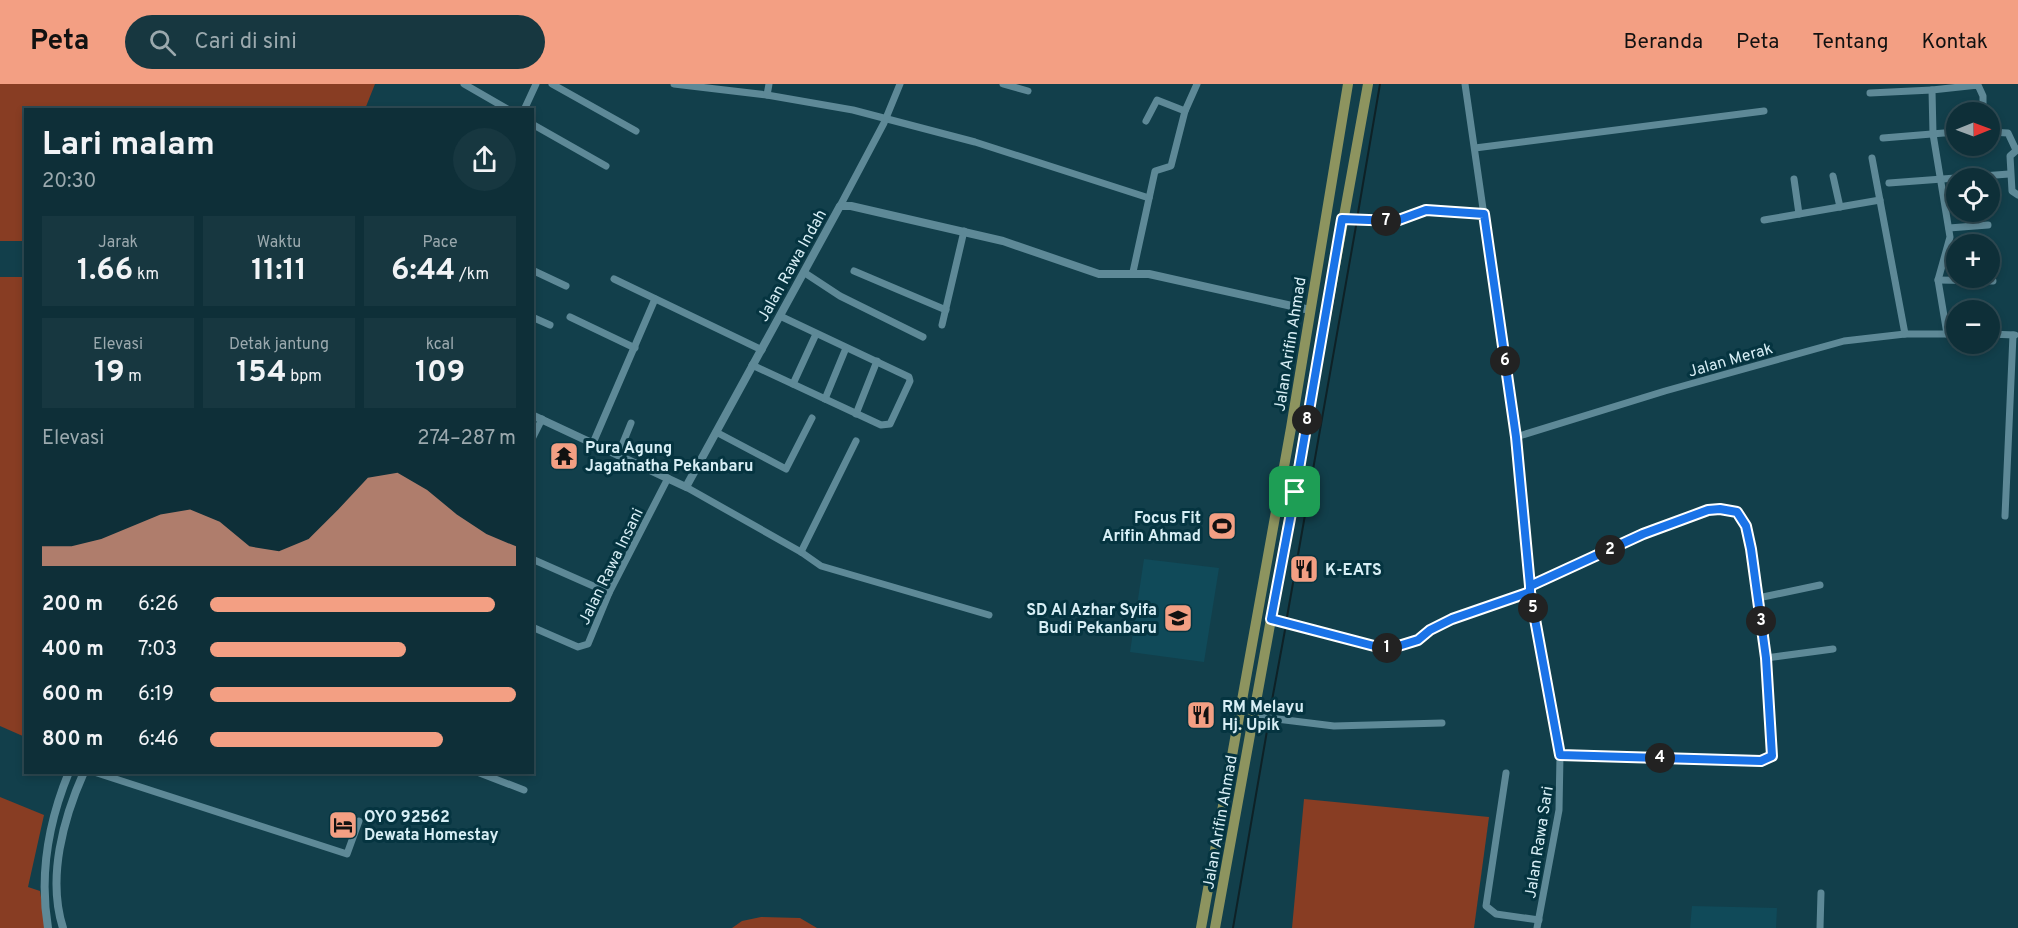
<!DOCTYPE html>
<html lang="id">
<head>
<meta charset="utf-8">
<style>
	:root { --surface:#0e2f38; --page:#173740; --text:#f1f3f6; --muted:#9ba9ae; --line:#2e4a53; --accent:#f39f83 }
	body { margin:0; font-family:Overpass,sans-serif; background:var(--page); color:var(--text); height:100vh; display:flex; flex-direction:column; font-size:22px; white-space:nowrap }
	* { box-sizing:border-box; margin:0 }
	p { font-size:20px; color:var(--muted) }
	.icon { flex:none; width:33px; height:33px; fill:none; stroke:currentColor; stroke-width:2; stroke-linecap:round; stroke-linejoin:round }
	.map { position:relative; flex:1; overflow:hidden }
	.panel { position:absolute; left:24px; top:24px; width:510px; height:666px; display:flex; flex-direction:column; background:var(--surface); border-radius:0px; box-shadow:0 3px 9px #0003,0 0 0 2px var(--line) }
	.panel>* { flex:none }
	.needle { width:39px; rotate:89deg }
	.fabs { position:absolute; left:1946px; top:18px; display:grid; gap:12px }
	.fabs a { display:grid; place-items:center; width:54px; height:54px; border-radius:50%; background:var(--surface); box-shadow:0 3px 9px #0003,0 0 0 2px var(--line); font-size:30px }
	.pin { position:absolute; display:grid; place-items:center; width:51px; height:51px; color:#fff; margin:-26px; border-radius:12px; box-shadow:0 3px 9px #0006 }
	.km { position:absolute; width:30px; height:30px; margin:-15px; border-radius:50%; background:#222; color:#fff; font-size:16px; line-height:30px; text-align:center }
	.round { display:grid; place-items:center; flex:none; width:63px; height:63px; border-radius:32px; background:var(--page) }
	.head { display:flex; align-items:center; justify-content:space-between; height:102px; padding:0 18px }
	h1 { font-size:33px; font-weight:700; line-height:45px }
	.stats { display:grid; grid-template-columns:repeat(3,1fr); gap:9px; height:102px; padding:6px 18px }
	.stats div { display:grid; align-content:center; border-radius:0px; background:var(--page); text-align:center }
	.stats b { font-size:30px; font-weight:700 }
	.stats small { font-size:16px; font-weight:400 }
	.stats p { font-size:16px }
	.chart { height:168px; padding:12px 18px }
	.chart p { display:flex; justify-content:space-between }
	.chart svg { width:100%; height:108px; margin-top:6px; fill:var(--accent); opacity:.7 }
	ul { padding:0 18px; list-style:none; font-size:20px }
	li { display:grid; grid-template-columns:96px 72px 1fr; align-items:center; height:45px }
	li i { height:15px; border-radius:8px; background:var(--accent) }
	header { display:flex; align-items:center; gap:36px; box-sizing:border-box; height:84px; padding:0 30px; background:var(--accent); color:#111 }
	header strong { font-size:28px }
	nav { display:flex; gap:33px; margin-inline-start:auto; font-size:21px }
	.search { width:420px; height:54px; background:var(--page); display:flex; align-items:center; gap:15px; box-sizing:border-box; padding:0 21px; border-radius:33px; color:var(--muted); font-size:22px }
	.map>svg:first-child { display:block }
	.built { fill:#104a59 }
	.green { fill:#883d23 }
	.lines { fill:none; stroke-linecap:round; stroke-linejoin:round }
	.stream { stroke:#0e2126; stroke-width:2 }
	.minor { stroke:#5e8997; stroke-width:7 }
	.tertiary { stroke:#5e8997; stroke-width:8 }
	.primary { stroke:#8d945f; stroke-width:10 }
	.route-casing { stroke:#fff; stroke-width:12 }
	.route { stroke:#1a73e8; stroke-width:8 }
	.labels { text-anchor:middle; stroke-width:6; stroke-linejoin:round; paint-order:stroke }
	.street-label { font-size:16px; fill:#d7eef5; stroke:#053440 }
	.poi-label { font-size:16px; font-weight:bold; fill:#d7eef5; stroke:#053440; text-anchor:start }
</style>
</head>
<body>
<header>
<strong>Peta</strong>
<div class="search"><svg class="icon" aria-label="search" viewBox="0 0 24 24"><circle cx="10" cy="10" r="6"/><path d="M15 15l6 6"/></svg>Cari di sini</div>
<nav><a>Beranda</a><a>Peta</a><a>Tentang</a><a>Kontak</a></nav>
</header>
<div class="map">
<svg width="2018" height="844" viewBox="0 0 2018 844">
	<rect width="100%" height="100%" fill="#123f4b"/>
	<g class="built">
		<path d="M1144,475L1219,484L1204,578L1130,568Z"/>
		<path d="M1692,822L1777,824L1776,844H1690Z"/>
	</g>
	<g class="green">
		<path d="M0,0H375L365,25L26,26L25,157H0Z"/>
		<path d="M0,193H25V653L0,642Z"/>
		<path d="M0,713L44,731L28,803L40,807L46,844H0Z"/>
		<path d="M1304,715L1489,733L1474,844H1292Z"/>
		<path d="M761,833L800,834L817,844H732L742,837Z"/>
	</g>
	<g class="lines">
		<g class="stream">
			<path d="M1358,129L1380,0"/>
			<path d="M1287,533L1356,142"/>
			<path d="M1270,627L1285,546"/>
			<path d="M1233,844L1268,641"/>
		</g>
		<g class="minor">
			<path d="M464,0L509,26"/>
			<path d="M552,0L636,47"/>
			<path d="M674,0L767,11L853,26L975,58L1149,114"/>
			<path d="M1003,0L1028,7"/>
			<path d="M1465,0L1516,353L1530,508L1560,671L1559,726L1537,844"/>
			<path d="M1870,9L1932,6"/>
			<path d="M767,11L769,0"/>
			<path d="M524,26L536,0"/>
			<path d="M1146,37L1157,16L1185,27"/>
			<path d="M532,40L606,82"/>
			<path d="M1989,48L2008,49L2016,66"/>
			<path d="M1883,54L1956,48"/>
			<path d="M1475,64L1764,27"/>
			<path d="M2018,65L2010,72L2012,107L2018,111"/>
			<path d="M1872,74L1905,250"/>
			<path d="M1833,92L1840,123"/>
			<path d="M1794,95L1799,130"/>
			<path d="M1889,99L2009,90"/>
			<path d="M840,122L884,39L900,0"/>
			<path d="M1342,135L1396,137L1426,126L1484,130"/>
			<path d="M1764,136L1880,116"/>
			<path d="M1949,144L1988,141"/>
			<path d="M532,186L566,202"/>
			<path d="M854,187L946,226"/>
			<path d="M1133,188L1155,87L1171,82L1185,27L1197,0"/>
			<path d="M805,189L840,212L923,253"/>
			<path d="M614,195L762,266"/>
			<path d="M1938,196L1993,197"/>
			<path d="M532,233L550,241"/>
			<path d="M570,233L635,264"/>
			<path d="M942,241L964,147"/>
			<path d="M1947,250L1938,196L1950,153L1933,50L1932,6L1978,1L1983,12V28"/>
			<path d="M1989,250L2015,251"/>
			<path d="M752,281L881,341L890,340L910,297L909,293L780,232"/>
			<path d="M793,300L816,250"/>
			<path d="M825,315L846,264"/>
			<path d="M856,330L877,277"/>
			<path d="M716,348L786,385L812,334"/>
			<path d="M1516,353L1665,307L1844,257L1905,250H1956"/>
			<path d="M532,355L542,335"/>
			<path d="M593,359L655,215"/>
			<path d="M618,371L631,339"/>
			<path d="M686,403L801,468L821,482L989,531"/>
			<path d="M2005,432L2013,251"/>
			<path d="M801,468L856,357"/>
			<path d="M532,475L609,509"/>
			<path d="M1530,502L1643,450L1709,426L1720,425L1737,428L1746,442L1751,465L1766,574L1772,672L1761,677L1560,671"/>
			<path d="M1758,514L1820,501"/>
			<path d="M1271,535L1378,563C1407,567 1426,547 1451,536C1477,525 1504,517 1530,508"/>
			<path d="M532,543L578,563L588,560L609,509L668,394"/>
			<path d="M1766,574L1833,565"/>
			<path d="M1253,632L1334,642L1442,639"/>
			<path d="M94,688L347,770L359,737"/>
			<path d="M477,688L524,706"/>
			<path d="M1506,689L1486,822L1496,830L1539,836"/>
			<path d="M1820,844L1821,809"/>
		</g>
		<g class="tertiary">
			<path d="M532,331L686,403L840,122H851L1003,157L1099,190H1149L1310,226"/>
			<path d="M48,844C39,790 48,739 69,688"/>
			<path d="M63,844C47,794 63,735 84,688"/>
		</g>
		<g class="primary">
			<path d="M1201,844L1291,344L1348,0"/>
			<path d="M1215,844L1368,0"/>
		</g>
	</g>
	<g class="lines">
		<g class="route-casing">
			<path id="route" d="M1295,408L1271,535L1378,563L1392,564L1418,556L1430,546L1452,535L1530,508V502L1643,450L1708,426L1720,425L1737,428L1746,442L1751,465L1766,574L1772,672L1761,677L1560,671L1530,508V502L1516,353L1484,130L1426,126L1396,137L1342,135L1295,408"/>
		</g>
		<use href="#route" class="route"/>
	</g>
	<defs>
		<g id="temple-square" transform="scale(1.5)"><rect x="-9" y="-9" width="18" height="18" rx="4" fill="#f39f83" stroke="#053440"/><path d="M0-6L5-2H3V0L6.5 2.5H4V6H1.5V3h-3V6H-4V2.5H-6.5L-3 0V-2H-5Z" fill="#111"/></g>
		<g id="stadium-square" transform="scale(1.5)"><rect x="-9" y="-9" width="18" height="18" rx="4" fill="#f39f83" stroke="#053440"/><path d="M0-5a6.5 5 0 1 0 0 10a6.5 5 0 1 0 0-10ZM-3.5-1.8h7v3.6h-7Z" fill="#111"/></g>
		<g id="restaurant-square" transform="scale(1.5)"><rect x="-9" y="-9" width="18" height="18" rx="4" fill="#f39f83" stroke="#053440"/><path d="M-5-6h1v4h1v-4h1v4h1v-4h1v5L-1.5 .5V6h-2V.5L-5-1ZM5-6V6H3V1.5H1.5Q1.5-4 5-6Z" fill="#111"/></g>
		<g id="school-square" transform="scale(1.5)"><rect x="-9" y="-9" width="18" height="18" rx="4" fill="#f39f83" stroke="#053440"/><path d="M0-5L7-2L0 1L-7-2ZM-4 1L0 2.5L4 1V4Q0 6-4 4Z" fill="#111"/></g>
		<g id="hotel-square" transform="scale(1.5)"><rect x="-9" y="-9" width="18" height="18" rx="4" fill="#f39f83" stroke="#053440"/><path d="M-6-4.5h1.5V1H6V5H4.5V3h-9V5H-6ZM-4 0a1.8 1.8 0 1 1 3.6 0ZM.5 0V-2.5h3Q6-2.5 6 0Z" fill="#111"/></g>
	</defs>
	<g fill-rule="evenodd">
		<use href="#temple-square" x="564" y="372"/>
		<use href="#stadium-square" x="1222" y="442"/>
		<use href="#restaurant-square" x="1304" y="485"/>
		<use href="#school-square" x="1178" y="534"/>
		<use href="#restaurant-square" x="1201" y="631"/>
		<use href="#hotel-square" x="343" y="741"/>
	</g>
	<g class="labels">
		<g class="street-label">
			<text transform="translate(791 181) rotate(-61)" y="6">Jalan Rawa Indah</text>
			<text transform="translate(1289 260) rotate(-81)" y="6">Jalan Arifin Ahmad</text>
			<text transform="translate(1730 275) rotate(-16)" y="6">Jalan Merak</text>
			<text transform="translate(610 482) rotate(-64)" y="6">Jalan Rawa Insani</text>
			<text transform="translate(1219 738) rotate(-80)" y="6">Jalan Arifin Ahmad</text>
			<text transform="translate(1538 758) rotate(-81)" y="6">Jalan Rawa Sari</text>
		</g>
		<g class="poi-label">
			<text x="585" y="369">Pura Agung<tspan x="585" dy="18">Jagatnatha Pekanbaru</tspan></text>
			<text x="1201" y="439" text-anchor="end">Focus Fit<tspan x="1201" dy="18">Arifin Ahmad</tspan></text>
			<text x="1325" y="491">K-EATS</text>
			<text x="1157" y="531" text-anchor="end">SD Al Azhar Syifa<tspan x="1157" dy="18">Budi Pekanbaru</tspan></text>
			<text x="1222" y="628">RM Melayu<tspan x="1222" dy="18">Hj. Upik</tspan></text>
			<text x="364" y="738">OYO 92562<tspan x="364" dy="18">Dewata Homestay</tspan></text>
		</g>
	</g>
</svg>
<div class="fabs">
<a><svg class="needle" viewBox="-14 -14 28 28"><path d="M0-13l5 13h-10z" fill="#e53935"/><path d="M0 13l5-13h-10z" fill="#9ba9ae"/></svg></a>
<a><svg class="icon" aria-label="locate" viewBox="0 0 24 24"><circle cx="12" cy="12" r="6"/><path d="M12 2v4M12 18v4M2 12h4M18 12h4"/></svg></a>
<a>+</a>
<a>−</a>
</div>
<div class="pin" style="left:1295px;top:408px;background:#1e9e55"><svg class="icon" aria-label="arrive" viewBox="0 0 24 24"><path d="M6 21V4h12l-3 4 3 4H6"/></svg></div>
<b class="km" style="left:1387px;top:564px">1</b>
<b class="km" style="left:1610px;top:466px">2</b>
<b class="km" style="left:1761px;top:537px">3</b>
<b class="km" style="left:1660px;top:674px">4</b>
<b class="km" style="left:1533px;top:524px">5</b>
<b class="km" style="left:1505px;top:277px">6</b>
<b class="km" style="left:1386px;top:137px">7</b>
<b class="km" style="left:1307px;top:336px">8</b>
<section class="panel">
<div class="head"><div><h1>Lari malam</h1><p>20:30</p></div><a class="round"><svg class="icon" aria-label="share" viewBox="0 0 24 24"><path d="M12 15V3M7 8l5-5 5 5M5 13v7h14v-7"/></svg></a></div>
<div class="stats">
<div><p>Jarak</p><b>1.66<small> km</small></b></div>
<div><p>Waktu</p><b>11:11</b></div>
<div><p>Pace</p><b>6:44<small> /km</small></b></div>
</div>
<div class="stats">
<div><p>Elevasi</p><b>19<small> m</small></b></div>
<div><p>Detak jantung</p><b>154<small> bpm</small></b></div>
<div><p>kcal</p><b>109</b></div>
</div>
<div class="chart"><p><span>Elevasi</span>274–287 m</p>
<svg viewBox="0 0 160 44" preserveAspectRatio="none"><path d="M0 44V36L10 36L20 33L30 28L40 23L50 21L60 26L70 36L80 38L90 33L100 21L110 8L120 6L130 13L140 23L150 31L160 36V44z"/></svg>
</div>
<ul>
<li><b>200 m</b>6:26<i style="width:93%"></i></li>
<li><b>400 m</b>7:03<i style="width:64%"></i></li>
<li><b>600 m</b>6:19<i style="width:100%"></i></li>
<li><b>800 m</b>6:46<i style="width:76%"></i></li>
</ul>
</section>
</div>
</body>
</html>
